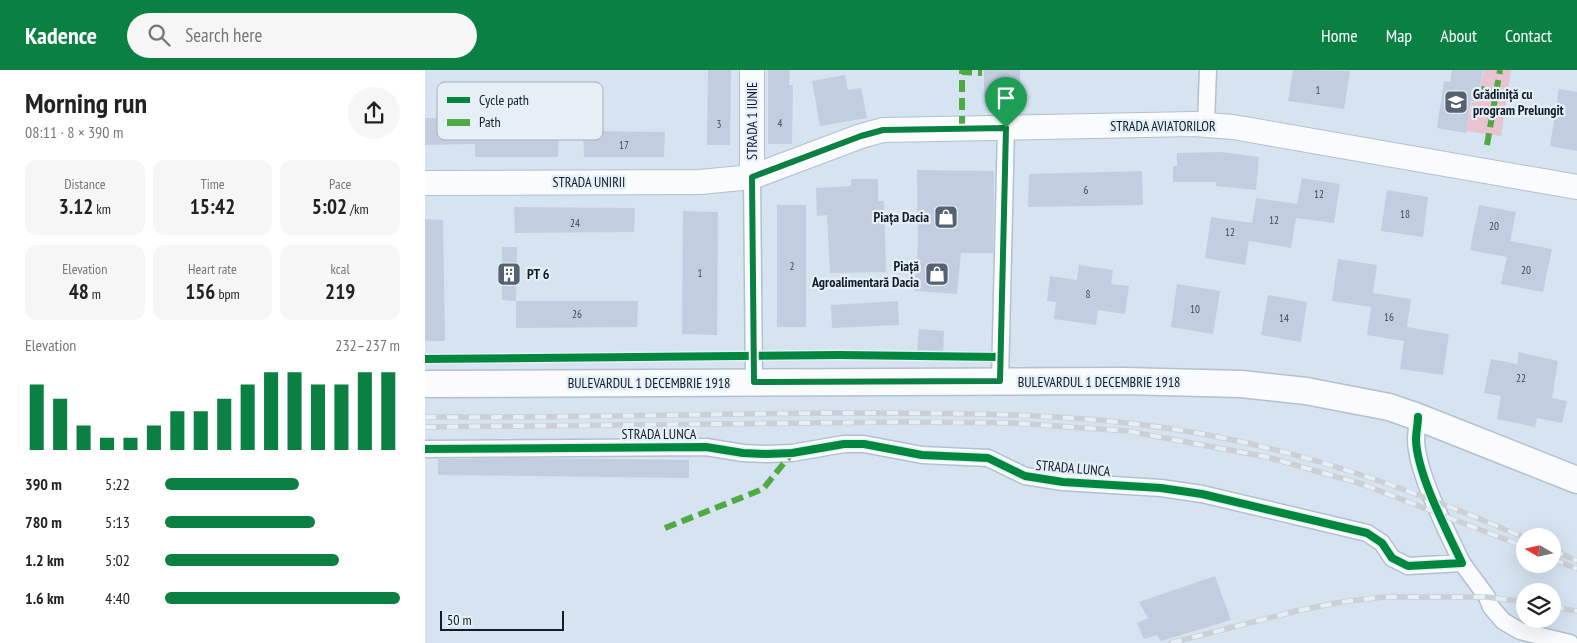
<!DOCTYPE html>
<html lang="en">
<head>
<meta charset="utf-8">
<style>
	:root { --surface:#fff; --page:#f6f6f6; --text:#222; --muted:#767676; --accent:#0b8043 }
	body { margin:0; font-family:"PT Sans Narrow",sans-serif; background:var(--page); color:var(--text); height:100vh; display:flex; flex-direction:column; font-size:19px; white-space:nowrap }
	* { box-sizing:border-box; margin:0 }
	p { font-size:16px; color:var(--muted) }
	.icon { flex:none; width:28px; height:28px; fill:none; stroke:currentColor; stroke-width:2; stroke-linecap:round; stroke-linejoin:round }
	.map { position:relative; flex:1; overflow:hidden }
	.drawer { display:flex; flex-direction:column; background:var(--surface); width:425px }
	.drawer>* { flex:none }
	.needle { width:32px; rotate:279deg }
	.buttons { position:absolute; left:1091px; top:458px; display:grid; gap:10px }
	.buttons a { display:grid; place-items:center; width:45px; height:45px; border-radius:50%; background:var(--surface); box-shadow:0 5px 20px #0002; font-size:25px }
	.scale { position:absolute; left:15px; bottom:12px; width:124px; box-sizing:border-box; padding-left:5px; border:2px solid #0f1d2c; border-top:0; font-size:14px; line-height:18px; white-space:nowrap; color:#0f1d2c; -webkit-text-stroke:4px #e6eef6; paint-order:stroke }
	.pin { position:absolute; display:grid; place-items:center; width:42px; height:42px; color:#fff; margin:-51px -21px; border-radius:50% 50% 50% 0; rotate:-45deg; box-shadow:0 0 5px #0007 }
	.pin .icon { rotate:45deg }
	.round { display:grid; place-items:center; flex:none; width:52px; height:52px; border-radius:26px; background:var(--page) }
	.head { display:flex; align-items:center; justify-content:space-between; height:85px; padding:0 25px }
	h1 { font-size:28px; font-weight:600; line-height:38px }
	.stats { display:grid; grid-template-columns:repeat(3,1fr); gap:8px; height:85px; padding:5px 25px }
	.stats div { display:grid; align-content:center; border-radius:12px; background:var(--page); text-align:center }
	.stats b { font-size:21px; font-weight:600 }
	.stats small { font-size:14px; font-weight:400 }
	.stats p { font-size:14px }
	.chart { height:140px; padding:10px 25px }
	.chart p { display:flex; justify-content:space-between }
	.chart svg { width:100%; height:90px; margin-top:5px; stroke:var(--accent); stroke-width:6 }
	ul { padding:0 25px; list-style:none; font-size:16px }
	li { display:grid; grid-template-columns:80px 60px 1fr; align-items:center; height:38px }
	li i { height:12px; border-radius:6px; background:var(--accent) }
	header { display:flex; align-items:center; gap:30px; box-sizing:border-box; height:70px; padding:0 25px; background:var(--accent); color:#fff }
	header strong { font-size:24px }
	nav { display:flex; gap:28px; margin-inline-start:auto; font-size:18px }
	.search { width:350px; height:45px; background:var(--page); display:flex; align-items:center; gap:12px; box-sizing:border-box; padding:0 18px; border-radius:28px; color:var(--muted); font-size:19px }
	main { display:flex; flex:1; min-height:0 }
	.map>svg:first-child { display:block }
	.green { fill:#e9c3cf }
	.building { fill:#c3cde0 }
	.lines { fill:none; stroke-linecap:round; stroke-linejoin:round }
	.street-casing { stroke:#b3c0ce; stroke-width:19 }
	.secondary-casing { stroke:#b3c0ce; stroke-width:26 }
	.primary-casing { stroke:#b3c0ce; stroke-width:29 }
	.street { stroke:#f9fbfd; stroke-width:16 }
	.secondary { stroke:#f9fbfd; stroke-width:24 }
	.primary { stroke:#f9fbfd; stroke-width:26 }
	.rail-casing { stroke:#ccd0d5; stroke-width:5.5 }
	.rail { stroke:#e6eef6; stroke-width:4; stroke-dasharray:11; stroke-linecap:butt }
	.quiet { stroke:#51a944; stroke-width:6; stroke-dasharray:12 6; stroke-linecap:butt }
	.cycleway-casing { stroke:#e6eef6; stroke-width:11 }
	.cycleway { stroke:#00873e; stroke-width:8 }
	.route-casing { stroke:#fff; stroke-width:10 }
	.route { stroke:#0b8043; stroke-width:6 }
	.labels { text-anchor:middle; stroke-width:4.5; stroke-linejoin:round; paint-order:stroke }
	.number-label { font-size:11px; fill:#3e4b5b }
	.poi-label { font-size:14px; font-weight:bold; fill:#0f1d2c; stroke:#e6eef6; text-anchor:start }
	.street-label { font-size:14px; fill:#0f1d2c; stroke:#e6eef6 }
	.key { fill:#e6eef6; stroke:#a6afb9; stroke-width:1 }
	.key-label { font-size:14px; fill:#0f1d2c }
</style>
</head>
<body>
<header>
<strong>Kadence</strong>
<div class="search"><svg class="icon" aria-label="search" viewBox="0 0 24 24"><circle cx="10" cy="10" r="6"/><path d="M15 15l6 6"/></svg>Search here</div>
<nav><a>Home</a><a>Map</a><a>About</a><a>Contact</a></nav>
</header>
<main>
<section class="drawer">
<div class="head"><div><h1>Morning run</h1><p>08:11 · 8 × 390 m</p></div><a class="round"><svg class="icon" aria-label="share" viewBox="0 0 24 24"><path d="M12 15V3M7 8l5-5 5 5M5 13v7h14v-7"/></svg></a></div>
<div class="stats">
<div><p>Distance</p><b>3.12<small> km</small></b></div>
<div><p>Time</p><b>15:42</b></div>
<div><p>Pace</p><b>5:02<small> /km</small></b></div>
</div>
<div class="stats">
<div><p>Elevation</p><b>48<small> m</small></b></div>
<div><p>Heart rate</p><b>156<small> bpm</small></b></div>
<div><p>kcal</p><b>219</b></div>
</div>
<div class="chart"><p><span>Elevation</span>232–237 m</p>
<svg viewBox="0 0 160 44" preserveAspectRatio="none"><path d="M5 44V12M15 44V19M25 44V32M35 44V38M45 44V38M55 44V32M65 44V25M75 44V25M85 44V19M95 44V12M105 44V6M115 44V6M125 44V12M135 44V12M145 44V6M155 44V6"/></svg>
</div>
<ul>
<li><b>390 m</b>5:22<i style="width:57%"></i></li>
<li><b>780 m</b>5:13<i style="width:64%"></i></li>
<li><b>1.2 km</b>5:02<i style="width:74%"></i></li>
<li><b>1.6 km</b>4:40<i style="width:100%"></i></li>
</ul>
</section>
<div class="map">
<svg width="1152" height="573" viewBox="0 0 1152 573">
	<rect width="100%" height="100%" fill="#d6e3f1"/>
	<path class="green" d="M1059,0H1086L1076,66L1041,61L1047,32L1052,33Z"/>
	<g class="building">
		<path d="M283,0H306L305,75H282Z"/>
		<path d="M343,0H365L364,15H368L367,74H343Z"/>
		<rect x="559" y="0" width="36" height="27"/>
		<path d="M868,0L925,1L919,39L863,31Z"/>
		<path d="M1027,0H1058L1052,32L1046,31L1041,63L1012,58L1019,11L1025,12Z"/>
		<path d="M420,5L423,20L436,18L442,48L395,56L387,11Z"/>
		<path d="M1134,19L1152,22V81L1125,76Z"/>
		<path d="M0,48H31V61L134,62L133,87H50V74L0,75Z"/>
		<path d="M158,61L240,62L239,87H159Z"/>
		<path d="M796,82L834,87L831,120L791,116V112H748V96H752V83Z"/>
		<path d="M492,100L569,101L568,183H536L532,224L489,221L493,176Z"/>
		<path d="M717,101L718,135L603,137L604,104Z"/>
		<path d="M877,108L915,114L909,153L871,148L866,178L824,171L820,195L780,188L786,147L827,153L831,128L872,134Z"/>
		<path d="M426,109H453V131H459L461,202L405,203L402,145L392,146L391,118L426,116Z"/>
		<path d="M962,120L1003,127L998,167L956,161Z"/>
		<rect x="352" y="135" width="29" height="122"/>
		<path d="M1054,135L1091,142L1085,171L1127,179L1118,222L1076,214L1082,187L1045,180Z"/>
		<path d="M89,137L210,138L209,162L90,163Z"/>
		<path d="M258,141L293,142L292,265L257,264Z"/>
		<path d="M0,149L18,150L20,271H0Z"/>
		<path d="M77,177H92L91,231L77,230Z"/>
		<path d="M913,189L952,195L948,223L986,229L982,257L1024,264L1018,305L975,299L979,271L942,265L946,237L907,231Z"/>
		<path d="M654,195L688,200L686,214L704,216L700,244L673,240L671,255L629,249L631,232L622,231L625,206L652,210Z"/>
		<path d="M752,214L795,221L788,264L746,257Z"/>
		<path d="M843,225L882,232L876,272L836,265Z"/>
		<path d="M91,231H213L212,257L91,258Z"/>
		<path d="M473,231L474,255L407,258L406,235Z"/>
		<path d="M494,259L519,261L518,284L492,282Z"/>
		<path d="M1094,282L1133,291L1127,328L1142,331L1137,353L1112,348L1110,357L1072,349L1076,326L1059,323L1066,289L1092,294Z"/>
		<path d="M99,388L264,390V408L13,405V389Z"/>
		<path d="M790,506L806,550L736,571L732,565L719,569L712,553L723,548L714,532Z"/>
	</g>
	<g class="lines">
		<g class="street-casing">
			<g id="street">
				<path d="M781,54L783,0"/>
				<path d="M327,107L329,312"/>
				<path d="M575,311L581,58"/>
				<path d="M0,379L281,377L318,383L341,384L367,383L419,374H439L497,385L563,388L600,406L638,412L736,418L777,424L942,463L957,473L967,488L983,496L1037,493C1022,461 992,404 991,370C991,362 993,354 993,347"/>
				<path d="M1037,493L1062,527L1066,537L1078,551L1095,561L1145,573"/>
			</g>
		</g>
		<g class="secondary-casing">
			<g id="secondary">
				<path d="M327,107V0"/>
				<path d="M0,113L275,112L327,107L436,66L458,60L769,54L808,57L1152,117"/>
			</g>
		</g>
		<g class="primary-casing">
			<path id="primary" d="M0,314L699,311L816,314L881,321L964,337L993,347L1152,410"/>
		</g>
		<use href="#street" class="street"/>
		<use href="#secondary" class="secondary"/>
		<use href="#primary" class="primary"/>
		<g class="rail-casing">
			<g id="rail">
				<path d="M0,347C135,348 270,344 405,343C517,343 630,342 741,358C866,376 985,418 1100,468"/>
				<path d="M0,357L478,352L588,353L702,361L842,387L937,414L1100,477"/>
				<path d="M1128,480L1152,491"/>
				<path d="M1128,489L1152,499"/>
				<path d="M1128,537L1152,541"/>
				<path d="M746,573L871,541L916,532L959,527H1062L1100,532"/>
			</g>
		</g>
		<use href="#rail" class="rail"/>
		<g class="quiet">
			<path d="M1056,19L1071,22"/>
			<path d="M537,58V2L557,3"/>
			<path d="M1062,75L1075,0"/>
			<path d="M240,458L338,419L367,383"/>
		</g>
		<g class="cycleway-casing">
			<g id="cycleway">
				<path d="M0,289L414,285L576,287"/>
				<path d="M0,379L281,377L318,383L341,384L367,383L419,374H439L497,385L563,388L600,406L638,412L736,418L777,424L942,463L957,473L967,488L983,496L1037,493C1022,461 992,404 991,370C991,362 993,354 993,347"/>
			</g>
		</g>
		<use href="#cycleway" class="cycleway"/>
	</g>
	<g class="lines">
		<g class="route-casing">
			<path id="route" d="M581,58L575,311L329,312L327,107L436,66L458,60Z"/>
		</g>
		<use href="#route" class="route"/>
	</g>
	<defs>
		<g id="school-square" transform="scale(1.25)"><rect x="-9" y="-9" width="18" height="18" rx="4" fill="#556271" stroke="#e6eef6"/><path d="M0-5L7-2L0 1L-7-2ZM-4 1L0 2.5L4 1V4Q0 6-4 4Z" fill="#fff"/></g>
		<g id="shop-square" transform="scale(1.25)"><rect x="-9" y="-9" width="18" height="18" rx="4" fill="#556271" stroke="#e6eef6"/><path d="M-5-2.5h2.3a2.7 3.5 0 0 1 5.4 0H5L5.5 6h-11ZM-1.5-2.5h3a1.5 2.3 0 0 0-3 0Z" fill="#fff"/></g>
		<g id="building-square" transform="scale(1.25)"><rect x="-9" y="-9" width="18" height="18" rx="4" fill="#556271" stroke="#e6eef6"/><path d="M-4-6H4V6H1V3H-1V6H-4ZM-2.5-4.3h1.7v1.8h-1.7ZM.8-4.3h1.7v1.8H.8ZM-2.5-1h1.7V.8h-1.7ZM.8-1h1.7V.8H.8Z" fill="#fff"/></g>
	</defs>
	<g fill-rule="evenodd">
		<use href="#school-square" x="1031" y="32"/>
		<use href="#shop-square" x="521" y="147"/>
		<use href="#building-square" x="84" y="204"/>
		<use href="#shop-square" x="512" y="204"/>
	</g>
	<g class="labels">
		<g class="number-label">
			<text x="893" y="24">1</text>
			<text x="355" y="57">4</text>
			<text x="294" y="58">3</text>
			<text x="199" y="79">17</text>
			<text x="661" y="124">6</text>
			<text x="894" y="128">12</text>
			<text x="980" y="148">18</text>
			<text x="849" y="154">12</text>
			<text x="150" y="157">24</text>
			<text x="1069" y="160">20</text>
			<text x="805" y="166">12</text>
			<text x="367" y="200">2</text>
			<text x="1101" y="204">20</text>
			<text x="275" y="207">1</text>
			<text x="663" y="228">8</text>
			<text x="770" y="243">10</text>
			<text x="152" y="248">26</text>
			<text x="964" y="251">16</text>
			<text x="859" y="252">14</text>
			<text x="1096" y="312">22</text>
		</g>
		<g class="poi-label">
			<text x="1048" y="29">Grădiniță cu<tspan x="1048" dy="16">program Prelungit</tspan></text>
			<text x="504" y="152" text-anchor="end">Piața Dacia</text>
			<text x="494" y="201" text-anchor="end">Piață<tspan x="494" dy="16">Agroalimentară Dacia</tspan></text>
			<text x="102" y="209">PT 6</text>
		</g>
		<g class="street-label">
			<text transform="translate(327 51) rotate(-90)" y="5">STRADA 1 IUNIE</text>
			<text x="738" y="61">STRADA AVIATORILOR</text>
			<text x="164" y="117">STRADA UNIRII</text>
			<text x="674" y="317">BULEVARDUL 1 DECEMBRIE 1918</text>
			<text x="224" y="318">BULEVARDUL 1 DECEMBRIE 1918</text>
			<text x="234" y="369">STRADA LUNCA</text>
			<text transform="translate(648 398) rotate(5)" y="5">STRADA LUNCA</text>
		</g>
	</g>
	<rect x="12" y="12" width="166" height="58" rx="8" class="key"/>
	<rect x="22" y="27" width="23" height="6" fill="#00873e"/>
	<rect x="22" y="49" width="23" height="7" fill="#51a944"/>
	<g class="key-label">
		<text x="54" y="35">Cycle path</text>
		<text x="54" y="57">Path</text>
	</g>
</svg>
<div class="buttons">
<a><svg class="needle" viewBox="-14 -14 28 28"><path d="M0-13l5 13h-10z" fill="#e53935"/><path d="M0 13l5-13h-10z" fill="#767676"/></svg></a>
<a><svg class="icon" aria-label="layers" viewBox="0 0 24 24"><path d="M12 4l9 5-9 5-9-5zM3 14l9 5 9-5"/></svg></a>
</div>
<div class="scale">50 m</div>
<div class="pin" style="left:581px;top:58px;background:#1e9e55"><svg class="icon" aria-label="arrive" viewBox="0 0 24 24"><path d="M6 21V4h12l-3 4 3 4H6"/></svg></div>
</div>
</main>
</body>
</html>
